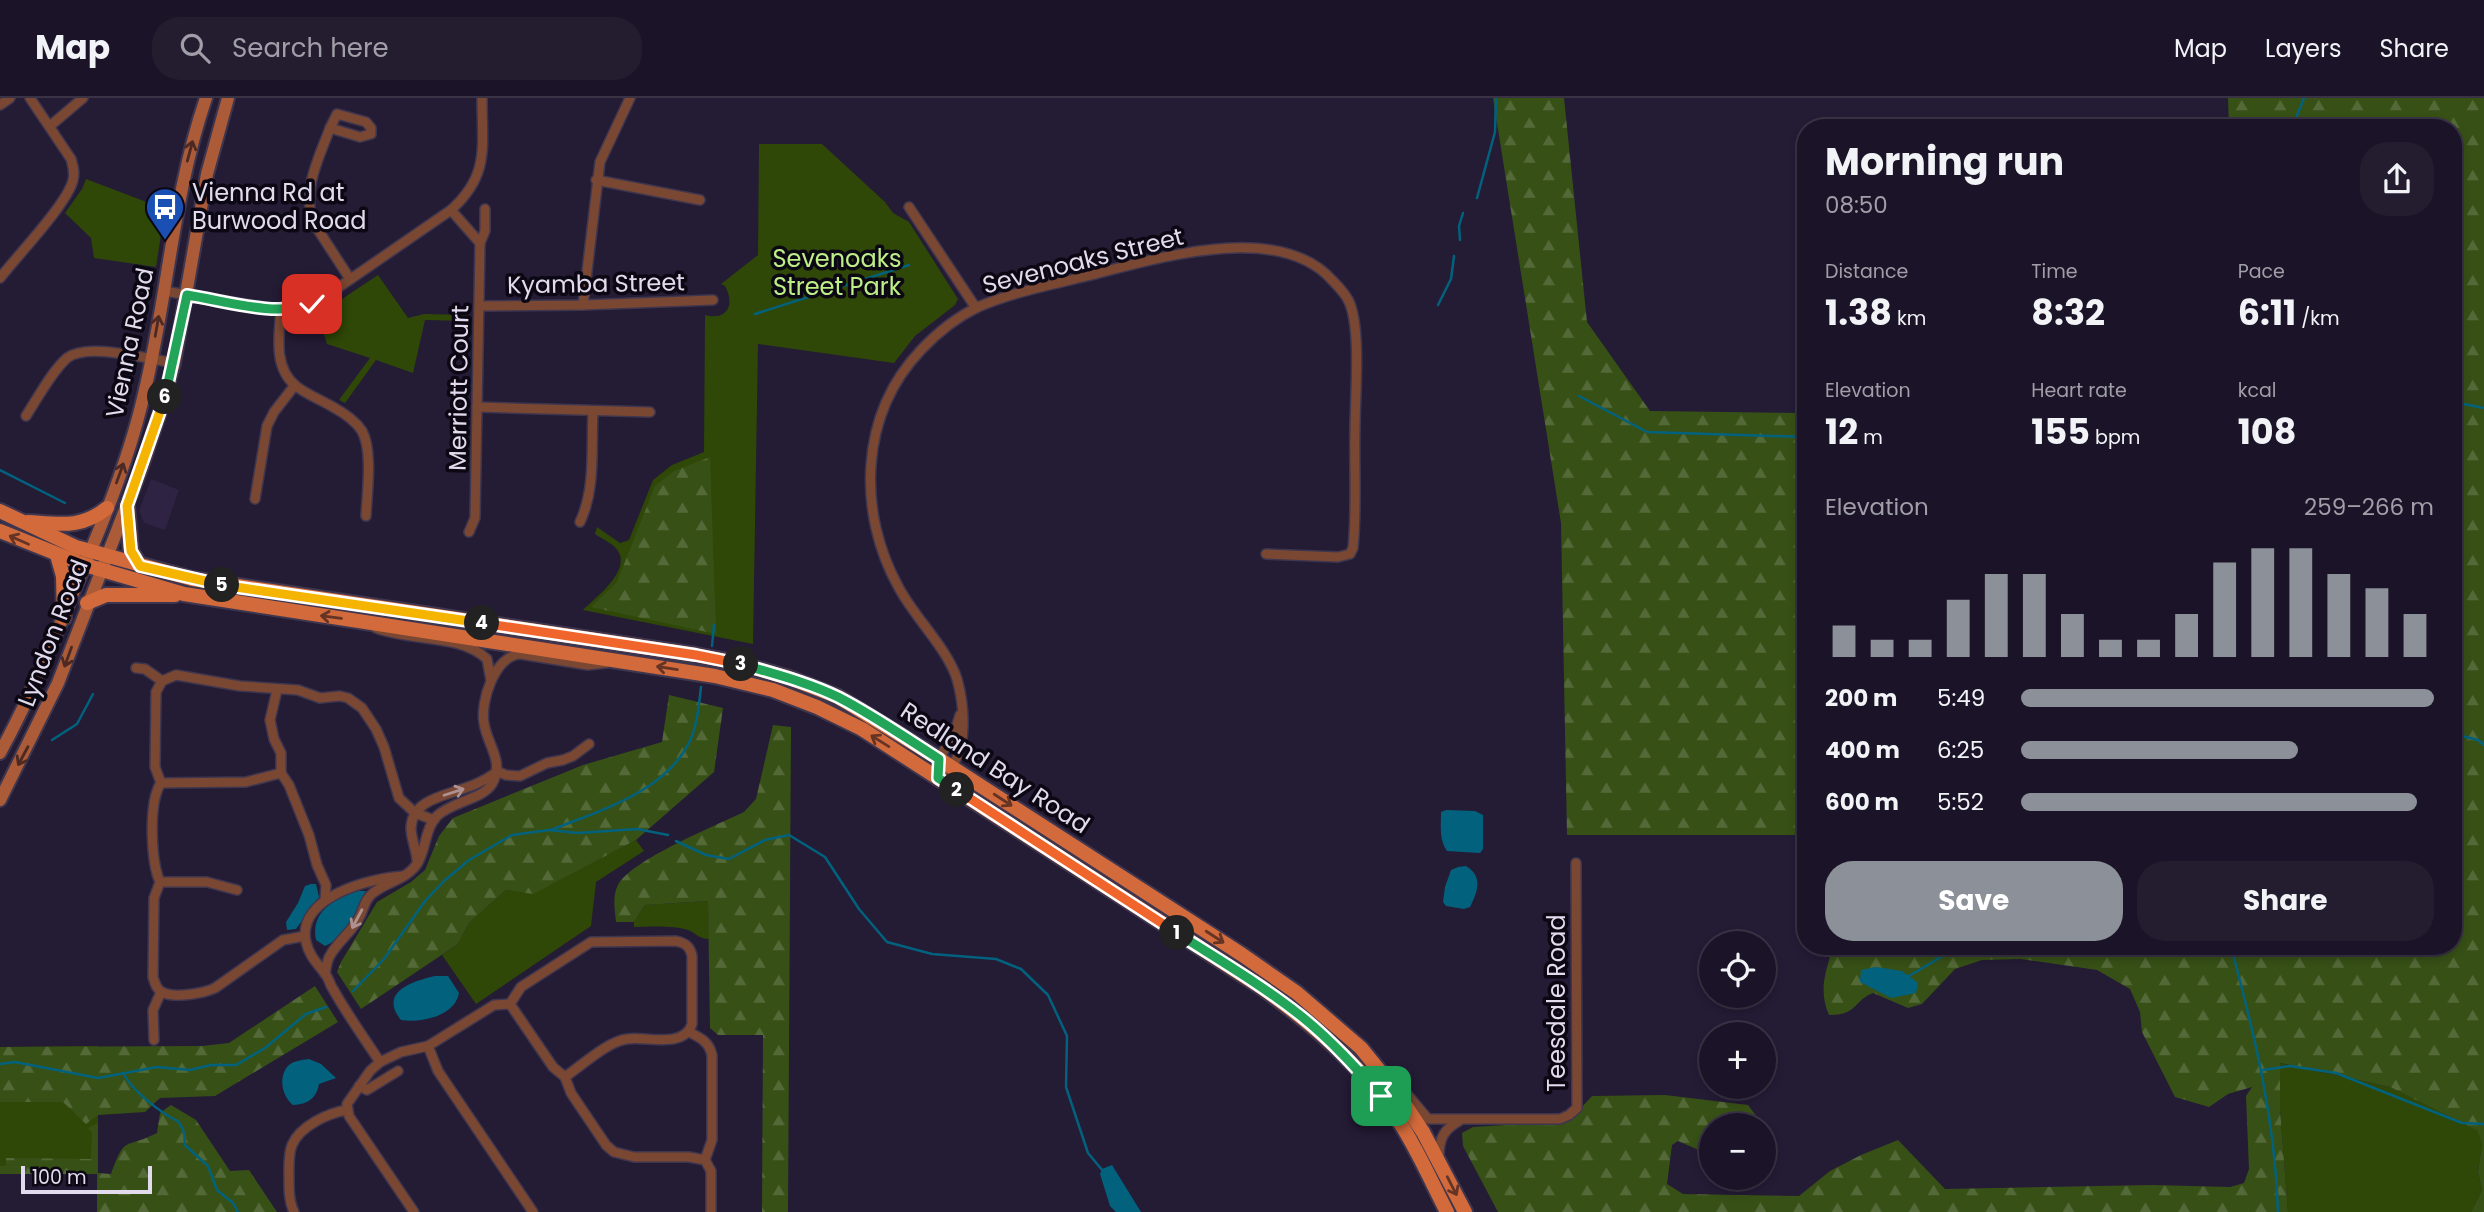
<!DOCTYPE html>
<html lang="en">
<head>
<meta charset="utf-8">
<style>
	:root { --surface:#1b1428; --page:#241d30; --text:#f1f3f6; --muted:#a09ea8; --line:#393345; --accent:#8c9099 }
	body { margin:0; font-family:Poppins,sans-serif; background:var(--page); color:var(--text); height:100vh; display:flex; flex-direction:column; font-size:26px; white-space:nowrap }
	* { box-sizing:border-box; margin:0 }
	p { font-size:23px; color:var(--muted) }
	.icon { flex:none; width:38px; height:38px; fill:none; stroke:currentColor; stroke-width:2; stroke-linecap:round; stroke-linejoin:round }
	.map { position:relative; flex:1; overflow:hidden }
	.side { position:absolute; left:1797px; top:21px; width:665px; height:836px; display:flex; flex-direction:column; background:var(--surface); border-radius:28px; box-shadow:0 4px 10px #0003,0 0 0 2px var(--line) }
	.side>* { flex:none }
	.fabs { position:absolute; left:1699px; top:833px; display:grid; gap:14px }
	.fabs a { display:grid; place-items:center; width:77px; height:77px; border-radius:50%; background:var(--surface); box-shadow:0 4px 10px #0003,0 0 0 2px var(--line); font-size:35px }
	.scale { position:absolute; left:21px; bottom:18px; width:131px; box-sizing:border-box; padding-left:7px; border:4px solid #e1dbed; border-top:0; font-size:19px; line-height:24px; white-space:nowrap; color:#e1dbed; -webkit-text-stroke:5px #0c0813; paint-order:stroke }
	.pin { position:absolute; display:grid; place-items:center; width:60px; height:60px; color:#fff; margin:-30px; border-radius:14px; box-shadow:0 4px 10px #0006 }
	.km { position:absolute; width:35px; height:35px; margin:-18px; border-radius:50%; background:#222; color:#fff; font-size:19px; line-height:35px; text-align:center }
	.round { display:grid; place-items:center; flex:none; width:74px; height:74px; border-radius:28px; background:var(--page) }
	.overview { display:flex; align-items:center; justify-content:space-between; height:119px; padding:0 28px }
	h1 { font-size:38px; font-weight:700; line-height:52px }
	.figures { display:grid; grid-template-columns:repeat(3,1fr); gap:10px; height:119px; padding:7px 28px }
	.figures div { display:grid; align-content:center }
	.figures b { font-size:35px; font-weight:700 }
	.figures small { font-size:19px; font-weight:400 }
	.figures p { font-size:19px }
	.chart { height:196px; padding:14px 28px }
	.chart p { display:flex; justify-content:space-between }
	.chart svg { width:100%; height:126px; margin-top:7px; stroke:var(--accent); stroke-width:6 }
	.cta { display:flex; gap:14px; margin-top:auto; padding:14px 28px }
	.cta a { flex:1; height:80px; border-radius:28px; background:var(--accent); color:#fff; font-size:28px; font-weight:700; line-height:80px; text-align:center }
	.cta a+a { background:var(--page); color:var(--text) }
	ul { padding:0 28px; list-style:none; font-size:23px }
	li { display:grid; grid-template-columns:112px 84px 1fr; align-items:center; height:52px }
	li i { height:18px; border-radius:9px; background:var(--accent) }
	header { display:flex; align-items:center; gap:42px; box-sizing:border-box; height:98px; padding:0 35px; background:var(--surface); border-bottom:2px solid var(--line) }
	header strong { font-size:33px }
	nav { display:flex; gap:38px; margin-inline-start:auto; font-size:24px }
	.search { width:490px; height:63px; background:var(--page); display:flex; align-items:center; gap:18px; box-sizing:border-box; padding:0 24px; border-radius:28px; color:var(--muted); font-size:26px }
	.map>svg:first-child { display:block }
	.built { fill:#2e2343 }
	.green { fill:#2f4807 }
	.forest { fill:url(#forest-firs) }
	.water { fill:#02627e }
	.lines { fill:none; stroke-linecap:round; stroke-linejoin:round }
	.stream { stroke:#02627e; stroke-width:2.5 }
	.street-casing { stroke:#3e364f; stroke-width:12 }
	.secondary-casing { stroke:#3e364f; stroke-width:16 }
	.primary-casing { stroke:#3e364f; stroke-width:18 }
	.street { stroke:#7a4732; stroke-width:9 }
	.secondary { stroke:#ab5b38; stroke-width:12 }
	.primary { stroke:#d26a3b; stroke-width:14 }
	.oneway { stroke:#4c2922 }
	.oneway2 { stroke:#653425 }
	.oneway3 { stroke:#ae9190 }
	.split-1-casing { stroke:#fff; stroke-width:14 }
	.split-2-casing { stroke:#fff; stroke-width:14 }
	.split-3-casing { stroke:#fff; stroke-width:14 }
	.split-4-casing { stroke:#fff; stroke-width:14 }
	.split-5-casing { stroke:#fff; stroke-width:14 }
	.split-6-casing { stroke:#fff; stroke-width:14 }
	.split-7-casing { stroke:#fff; stroke-width:14 }
	.split-1 { stroke:#22a559; stroke-width:9 }
	.split-2 { stroke:#f0652b; stroke-width:9 }
	.split-3 { stroke:#22a559; stroke-width:9 }
	.split-4 { stroke:#f0652b; stroke-width:9 }
	.split-5 { stroke:#f5b400; stroke-width:9 }
	.split-6 { stroke:#f5b400; stroke-width:9 }
	.split-7 { stroke:#22a559; stroke-width:9 }
	.labels { text-anchor:middle; stroke-width:7; stroke-linejoin:round; paint-order:stroke }
	.poi-label { font-size:24px; fill:#e1dbed; stroke:#0c0813; text-anchor:start }
	.park-label { font-size:24px; fill:#beee87; stroke:#0c0813 }
	.street-label { font-size:24px; fill:#e1dbed; stroke:#0c0813 }
</style>
</head>
<body>
<header>
<strong>Map</strong>
<div class="search"><svg class="icon" aria-label="search" viewBox="0 0 24 24"><circle cx="10" cy="10" r="6"/><path d="M15 15l6 6"/></svg>Search here</div>
<nav><a>Map</a><a>Layers</a><a>Share</a></nav>
</header>
<div class="map">
<svg width="2484" height="1114" viewBox="0 0 2484 1114">
	<defs>
		<pattern id="forest-firs" width="22" height="20" patternUnits="userSpaceOnUse" patternTransform="scale(1.75)"><rect width="22" height="20" fill="#375016"/><path d="M5 1l3.5 6h-7zM16 11l3.5 6h-7z" fill="#546938"/></pattern>
	</defs>
	<rect width="100%" height="100%" fill="#241b35"/>
	<path class="built" d="M151,381L179,392L165,432L144,425L139,413Z"/>
	<g class="green">
		<path d="M759,46H822L885,104L893,115L909,124L958,201L955,207L915,238L894,265L758,246L753,546L583,512C596,499 631,473 618,453C614,446 602,441 595,436L597,429L620,445L629,442L653,382L672,367L704,354L705,217C728,223 735,206 725,188L721,186L758,157Z"/>
		<path d="M86,81L165,111L156,169L94,160L91,140L65,115L82,91Z"/>
		<path d="M378,177L408,220L424,216L467,217L466,223L425,222L413,275L376,262L345,305L339,302L370,260L327,246L318,217Z"/>
		<path d="M636,742L644,753L596,784L591,828L476,906L442,857L458,846L469,825L506,792L533,795Z"/>
		<path d="M708,803L709,841C699,841 696,835 688,832C672,827 651,829 634,829V824L645,807Z"/>
		<path d="M98,948V1076H0V949Z"/>
		<path d="M2279,965L2390,989L2479,1033L2482,1046L2478,1074L2482,1092L2471,1114H2288L2280,1011Z"/>
	</g>
	<g class="forest">
		<path d="M1493,0H1564L1587,224L1650,313L1806,315V737H1567L1561,425Z"/>
		<path d="M2228,0H2484V1114H2471L2482,1092L2478,1074L2482,1046L2478,1033L2390,989L2280,965V1011L2288,1114H1498L1463,1048L1462,1035L1473,1029L1569,1023L1592,998L1665,997L1748,1007L1763,1027H1712L1711,1050L1701,1053L1678,1043L1672,1047L1667,1086L1683,1096L1799,1098L1830,1073L1861,1057L1898,1042L1945,1091L2153,1087L2230,1089L2244,1085L2249,1071L2246,998L2252,989L2228,996L2209,1009L2175,999L2142,934L2140,914L2130,891L2097,872L2021,861L1982,862L1955,871L1922,906L1908,910L1873,895C1853,903 1858,917 1829,917C1818,892 1826,873 1833,849H2454V30H2229Z"/>
		<path d="M710,359L716,536L591,509L617,484L655,388L674,373Z"/>
		<path d="M669,597L723,610L714,674L636,742L533,796L506,792L469,825L458,846L361,911L337,874L341,864L377,804L411,784L425,772L439,738L453,720L583,667L662,644Z"/>
		<path d="M773,627L791,629L788,1114H762L763,937H718L710,930L708,803L645,807L634,824H616C615,812 612,798 618,787C631,762 717,727 744,714L756,701Z"/>
		<path d="M315,888L338,924L215,998L160,1000L145,1014L98,1017L86,1026L63,1004H0V949L202,948L229,945Z"/>
		<path d="M171,1007L196,1022L230,1073L249,1072L277,1114H97V1076H0V1068H6V1060L91,1061L92,1035L88,1030L98,1025V1075L111,1076C126,1036 123,1052 157,1035L160,1015Z"/>
	</g>
	<g class="water">
		<path d="M1446,712L1475,713L1483,717V751L1480,755L1447,753C1439,742 1441,728 1441,714Z"/>
		<path d="M1466,768C1483,778 1478,793 1470,809L1464,811L1446,808L1443,804L1445,789L1451,772L1458,769Z"/>
		<path d="M311,786H316L319,799L296,831L287,832L286,824L298,805L305,788Z"/>
		<path d="M357,793H366C358,812 345,840 325,848L316,842C310,814 334,801 357,793Z"/>
		<path d="M1876,869L1902,873L1918,885L1916,895L1891,900L1860,884L1861,872Z"/>
		<path d="M435,878H448L459,895C455,918 422,925 401,922C378,894 413,883 435,878Z"/>
		<path d="M309,961L321,966L336,980L319,986C316,1001 308,1006 293,1007C283,999 278,981 287,969C292,963 301,962 309,961Z"/>
		<path d="M1112,1067L1141,1114H1116L1110,1108L1100,1076L1102,1071Z"/>
	</g>
	<g class="lines">
		<g class="stream">
			<path d="M2292,30L2304,0"/>
			<path d="M1477,100L1495,34L1496,0"/>
			<path d="M1460,142L1459,128L1463,115"/>
			<path d="M1438,207L1451,181L1454,158"/>
			<path d="M755,216L909,167"/>
			<path d="M1579,298L1647,334L1806,339"/>
			<path d="M2454,304L2484,310"/>
			<path d="M0,372L65,405"/>
			<path d="M712,548L714,527"/>
			<path d="M2454,636L2478,642L2484,647"/>
			<path d="M52,642L77,626L93,596"/>
			<path d="M551,732C601,712 670,693 692,638C698,623 699,605 701,589"/>
			<path d="M676,743L706,757L729,761L765,742L789,737L825,759L859,811L887,844L932,856L996,861L1021,871L1048,897L1067,938L1066,989L1088,1055L1103,1073"/>
			<path d="M2231,849C2255,938 2275,1021 2278,1114"/>
			<path d="M1909,878L1956,850L1965,849"/>
			<path d="M353,893L384,861L425,803L444,783L469,762L512,737L549,732L578,735L637,731L668,737"/>
			<path d="M0,966L15,964L98,980L157,969L190,972L211,967H236L265,950L306,916L326,909"/>
			<path d="M2263,972L2290,968L2336,975L2462,1025L2484,1026"/>
			<path d="M123,975C133,994 160,1014 179,1024L184,1034L185,1047L208,1068L217,1092L233,1105L238,1114"/>
		</g>
		<g class="street-casing">
			<g id="street">
				<path d="M0,7L10,0"/>
				<path d="M337,16L366,24L371,30V36L360,39L330,30Z"/>
				<path d="M50,28L83,0"/>
				<path d="M330,30C319,60 302,91 313,124L350,181"/>
				<path d="M596,82L700,102"/>
				<path d="M909,109L976,210"/>
				<path d="M451,112L480,145L475,420L469,434"/>
				<path d="M480,145L485,133V111"/>
				<path d="M0,180C17,158 68,105 73,82C75,74 73,68 71,61L30,0"/>
				<path d="M164,193L281,212L298,211L326,198L451,112C490,77 482,49 482,0"/>
				<path d="M583,207L600,64L630,0"/>
				<path d="M480,208L583,207L713,202"/>
				<path d="M281,212C279,236 273,270 296,288C306,296 321,302 333,309C344,315 355,322 362,333C373,353 367,395 366,418"/>
				<path d="M477,309L650,314"/>
				<path d="M26,318C37,301 52,273 67,260C88,244 148,261 174,265"/>
				<path d="M255,401L267,328L274,314L295,287"/>
				<path d="M580,424C596,390 591,350 593,313"/>
				<path d="M376,530C411,544 459,535 487,561L491,583"/>
				<path d="M136,570L145,571L162,583"/>
				<path d="M277,592L270,622L274,641L281,655V675"/>
				<path d="M496,673L506,677L520,678L547,665L563,662L573,658L589,646"/>
				<path d="M938,679C942,676 949,673 952,668C968,646 964,606 957,581C947,550 915,520 899,490C857,415 859,317 921,252C937,235 957,219 978,209C1013,194 1050,187 1087,178C1155,161 1278,122 1332,182C1338,188 1347,197 1350,206C1361,235 1355,298 1355,331C1354,370 1357,411 1353,450L1350,456L1338,459L1266,456"/>
				<path d="M938,679L939,661L955,633L960,617"/>
				<path d="M417,762C416,751 411,740 411,730C412,702 444,698 465,690C475,687 485,682 494,676"/>
				<path d="M160,784C151,764 148,704 161,685"/>
				<path d="M237,792L207,784H160L154,800L153,879C155,885 156,891 162,894C174,901 204,895 215,890L283,842L305,838"/>
				<path d="M325,802L326,787L317,767L309,737L289,687L281,675L246,684L161,685L155,669L156,594L162,583L176,577L240,588L298,592L320,600L340,598L348,600L362,610L376,631L384,649L399,700L415,715L434,722"/>
				<path d="M325,876C326,870 327,861 331,856C339,842 353,833 360,818C364,810 365,801 373,795C386,784 406,782 417,766C426,752 425,730 437,718C451,704 483,701 492,686C505,663 487,647 484,625C480,603 495,558 520,556L588,567L606,565"/>
				<path d="M510,906L521,889L591,844L676,843C685,845 690,848 692,858V926C684,951 647,938 627,941C608,943 581,968 565,979"/>
				<path d="M689,934C701,940 709,944 712,957V1042L705,1062"/>
				<path d="M154,942L153,912L161,894"/>
				<path d="M428,948L438,973L533,1114"/>
				<path d="M380,964C364,940 347,916 333,891C330,887 329,881 326,877C318,866 309,858 306,844C296,799 370,780 403,778"/>
				<path d="M359,988L367,992L398,973"/>
				<path d="M1401,989L1428,1021H1560L1569,1017L1577,1010L1576,765"/>
				<path d="M1439,1059C1439,1041 1443,1032 1459,1023"/>
				<path d="M294,1114C289,1104 289,1092 289,1081C289,1070 288,1057 292,1047C300,1028 328,1015 347,1012"/>
				<path d="M414,1114L349,1018L347,1006L370,973L380,964L401,954L428,948L494,907L510,906L553,969L565,979L571,995L606,1047L614,1054L634,1059H689L705,1062L711,1073V1114"/>
			</g>
		</g>
		<g class="secondary-casing">
			<g id="secondary">
				<path d="M0,655C36,589 62,521 91,452C112,402 132,349 144,296C168,198 173,96 206,0"/>
				<path d="M0,702L58,585L142,368L159,317L174,265L207,76L228,0"/>
			</g>
		</g>
		<g class="primary-casing">
			<g id="primary">
				<path d="M127,408L131,453L140,468"/>
				<path d="M0,413L76,449L192,481L696,557L737,565L789,580L838,599L939,661L1241,856L1297,895L1361,950L1395,992L1423,1034L1465,1114"/>
				<path d="M28,424C59,426 81,431 107,410"/>
				<path d="M0,433L85,467L184,496L715,578L773,592L817,609L862,631L1261,889C1314,927 1366,971 1402,1028C1419,1055 1432,1085 1447,1114"/>
				<path d="M57,457L63,478L64,520"/>
				<path d="M87,505L106,497H175"/>
			</g>
		</g>
		<use href="#street" class="street"/>
		<use href="#secondary" class="secondary"/>
		<use href="#primary" class="primary"/>
	</g>
	<defs><path id="oneway-shaft" d="M-6 0H5M1.5-3L5.5 0L1.5 3" fill="none" stroke-width="1.6" stroke-linecap="round" stroke-linejoin="round" transform="scale(1.75)"/></defs>
	<g class="oneway">
		<use href="#oneway-shaft" transform="translate(190 53) rotate(-75)"/>
		<use href="#oneway-shaft" transform="translate(157 228) rotate(-80)"/>
		<use href="#oneway-shaft" transform="translate(120 375) rotate(-70)"/>
		<use href="#oneway-shaft" transform="translate(68 559) rotate(110)"/>
		<use href="#oneway-shaft" transform="translate(23 658) rotate(118)"/>
	</g>
	<g class="oneway2">
		<use href="#oneway-shaft" transform="translate(19 442) rotate(-156)"/>
		<use href="#oneway-shaft" transform="translate(331 519) rotate(-172)"/>
		<use href="#oneway-shaft" transform="translate(667 570) rotate(-171)"/>
		<use href="#oneway-shaft" transform="translate(880 643) rotate(-148)"/>
		<use href="#oneway-shaft" transform="translate(1003 702) rotate(33)"/>
		<use href="#oneway-shaft" transform="translate(1215 839) rotate(33)"/>
		<use href="#oneway-shaft" transform="translate(1452 1088) rotate(63)"/>
	</g>
	<g class="oneway3">
		<use href="#oneway-shaft" transform="translate(454 694) rotate(-18)"/>
		<use href="#oneway-shaft" transform="translate(357 821) rotate(118)"/>
	</g>
	<g class="lines">
		<g class="split-1-casing">
			<path id="split-1" d="M1177,835C1219,862 1262,887 1301,918C1331,942 1356,970 1381,998"/>
		</g>
		<g class="split-2-casing">
			<path id="split-2" d="M957,692L1177,835"/>
		</g>
		<g class="split-3-casing">
			<path id="split-3" d="M741,566C774,576 807,584 838,599C873,617 906,640 939,661L938,680L957,692"/>
		</g>
		<g class="split-4-casing">
			<path id="split-4" d="M482,525L696,557L741,566"/>
		</g>
		<g class="split-5-casing">
			<path id="split-5" d="M222,487L482,525"/>
		</g>
		<g class="split-6-casing">
			<path id="split-6" d="M165,299L127,408L131,453L140,468L222,487"/>
		</g>
		<g class="split-7-casing">
			<path id="split-7" d="M165,299L187,197C227,203 273,219 312,206"/>
		</g>
		<use href="#split-1" class="split-1"/>
		<use href="#split-2" class="split-2"/>
		<use href="#split-3" class="split-3"/>
		<use href="#split-4" class="split-4"/>
		<use href="#split-5" class="split-5"/>
		<use href="#split-6" class="split-6"/>
		<use href="#split-7" class="split-7"/>
	</g>
	<defs>
		<g id="bus-pin" transform="scale(2.0125)"><path d="M0 17L-7.5 6A9.5 9.5 0 1 1 7.5 6Z" fill="#1a4fb4" stroke="#0c0813"/><path d="M-5-6H5V4H4V6H2V4H-2V6H-4V4H-5ZM-3.5-4V0h7V-4ZM-3.5 1.2v1.5H-2V1.2ZM2 1.2v1.5H3.5V1.2Z" fill="#fff"/></g>
	</defs>
	<g fill-rule="evenodd">
		<use href="#bus-pin" x="165" y="109"/>
	</g>
	<g class="labels">
		<g class="poi-label">
			<text x="192" y="103">Vienna Rd at<tspan x="192" dy="28">Burwood Road</tspan></text>
		</g>
		<g class="park-label">
			<text x="837" y="169">Sevenoaks<tspan x="837" dy="28">Street Park</tspan></text>
		</g>
		<g class="street-label">
			<text transform="translate(1083 163) rotate(-14)" y="8">Sevenoaks Street</text>
			<text transform="translate(596 186) rotate(-1)" y="8">Kyamba Street</text>
			<text transform="translate(130 245) rotate(-78)" y="8">Vienna Road</text>
			<text transform="translate(459 290) rotate(-89)" y="8">Merriott Court</text>
			<text transform="translate(53 535) rotate(-69)" y="8">Lyndon Road</text>
			<text transform="translate(995 670) rotate(33)" y="8">Redland Bay Road</text>
			<text transform="translate(1557 905) rotate(-90)" y="8">Teesdale Road</text>
		</g>
	</g>
</svg>
<div class="fabs">
<a><svg class="icon" aria-label="locate" viewBox="0 0 24 24"><circle cx="12" cy="12" r="6"/><path d="M12 2v4M12 18v4M2 12h4M18 12h4"/></svg></a>
<a>+</a>
<a>−</a>
</div>
<div class="scale">100 m</div>
<div class="pin" style="left:1381px;top:998px;background:#1e9e55"><svg class="icon" aria-label="arrive" viewBox="0 0 24 24"><path d="M6 21V4h12l-3 4 3 4H6"/></svg></div>
<div class="pin" style="left:312px;top:206px;background:#d93025"><svg class="icon" aria-label="check" viewBox="0 0 24 24"><path d="M5 12l5 5 9-10"/></svg></div>
<b class="km" style="left:1177px;top:835px">1</b>
<b class="km" style="left:957px;top:692px">2</b>
<b class="km" style="left:741px;top:566px">3</b>
<b class="km" style="left:482px;top:525px">4</b>
<b class="km" style="left:222px;top:487px">5</b>
<b class="km" style="left:165px;top:299px">6</b>
<section class="side">
<div class="overview"><div><h1>Morning run</h1><p>08:50</p></div><a class="round"><svg class="icon" aria-label="share" viewBox="0 0 24 24"><path d="M12 15V3M7 8l5-5 5 5M5 13v7h14v-7"/></svg></a></div>
<div class="figures">
<div><p>Distance</p><b>1.38<small> km</small></b></div>
<div><p>Time</p><b>8:32</b></div>
<div><p>Pace</p><b>6:11<small> /km</small></b></div>
</div>
<div class="figures">
<div><p>Elevation</p><b>12<small> m</small></b></div>
<div><p>Heart rate</p><b>155<small> bpm</small></b></div>
<div><p>kcal</p><b>108</b></div>
</div>
<div class="chart"><p><span>Elevation</span>259–266 m</p>
<svg viewBox="0 0 160 44" preserveAspectRatio="none"><path d="M5 44V33M15 44V38M25 44V38M35 44V24M45 44V15M55 44V15M65 44V29M75 44V38M85 44V38M95 44V29M105 44V11M115 44V6M125 44V6M135 44V15M145 44V20M155 44V29"/></svg>
</div>
<ul>
<li><b>200 m</b>5:49<i style="width:100%"></i></li>
<li><b>400 m</b>6:25<i style="width:67%"></i></li>
<li><b>600 m</b>5:52<i style="width:96%"></i></li>
</ul>
<div class="cta"><a>Save</a><a>Share</a></div>
</section>
</div>
</body>
</html>
